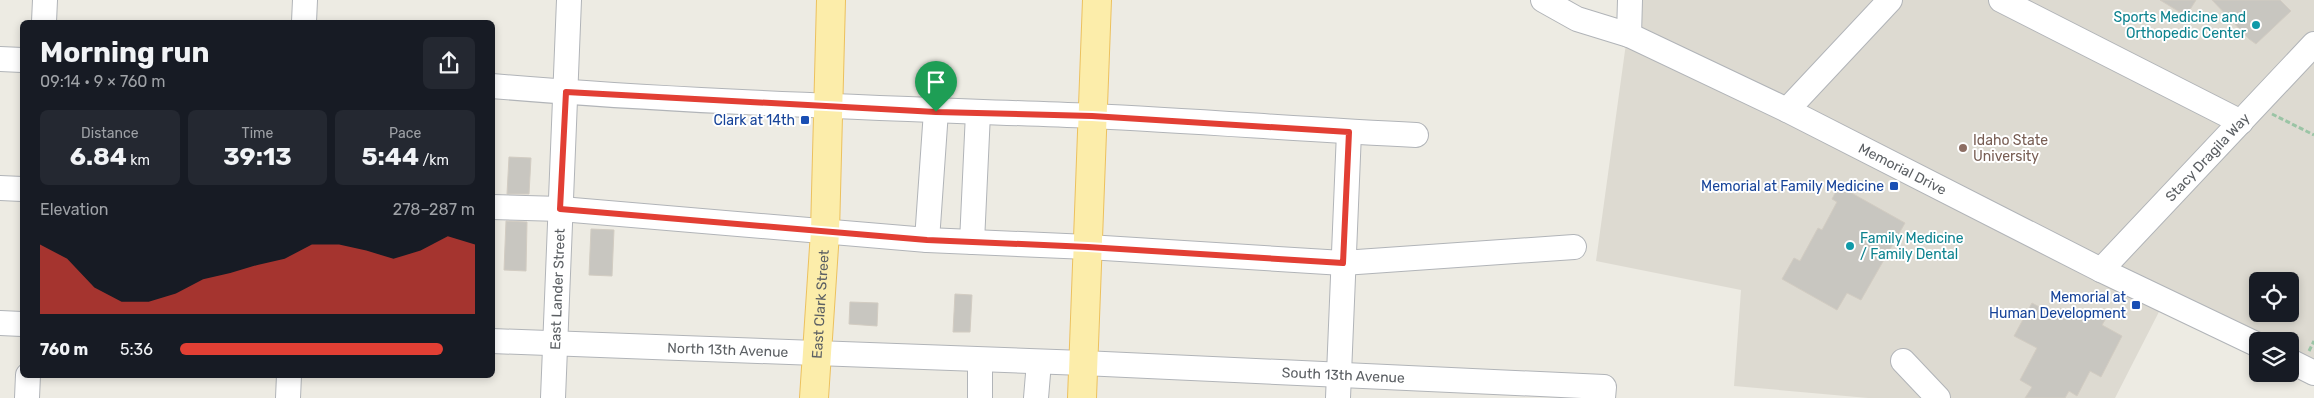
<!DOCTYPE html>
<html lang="en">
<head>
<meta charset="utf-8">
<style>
	:root { --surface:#171b24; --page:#242831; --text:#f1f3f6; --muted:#9ea1a6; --accent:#e23f34 }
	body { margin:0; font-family:Rubik,sans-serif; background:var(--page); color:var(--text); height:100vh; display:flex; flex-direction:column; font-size:19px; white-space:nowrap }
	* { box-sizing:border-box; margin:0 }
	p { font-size:16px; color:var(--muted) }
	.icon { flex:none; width:28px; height:28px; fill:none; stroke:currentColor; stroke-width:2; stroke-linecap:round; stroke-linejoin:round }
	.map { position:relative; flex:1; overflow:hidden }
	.side { position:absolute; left:20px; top:20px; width:475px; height:358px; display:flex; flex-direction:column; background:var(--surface); border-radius:8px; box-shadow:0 2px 8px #0003 }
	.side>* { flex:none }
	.buttons { position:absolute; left:2249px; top:272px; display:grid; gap:10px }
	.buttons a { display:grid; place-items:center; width:50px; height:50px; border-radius:8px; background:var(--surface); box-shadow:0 2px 8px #0003; font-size:25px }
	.pin { position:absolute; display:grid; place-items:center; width:42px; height:42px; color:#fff; margin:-51px -21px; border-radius:50% 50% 50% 0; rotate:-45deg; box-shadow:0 0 5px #0007 }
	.pin .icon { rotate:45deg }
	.round { display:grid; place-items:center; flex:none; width:52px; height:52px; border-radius:8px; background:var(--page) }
	.headline { display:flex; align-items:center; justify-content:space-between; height:85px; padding:0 20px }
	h1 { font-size:28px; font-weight:700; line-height:38px }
	.figures { display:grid; grid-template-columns:repeat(3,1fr); gap:8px; height:85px; padding:5px 20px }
	.figures div { display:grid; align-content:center; border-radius:8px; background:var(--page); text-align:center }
	.figures b { font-size:25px; font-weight:700 }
	.figures small { font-size:14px; font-weight:400 }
	.figures p { font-size:14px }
	.chart { height:140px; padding:10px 20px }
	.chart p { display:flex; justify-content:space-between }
	.chart svg { width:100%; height:90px; margin-top:5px; fill:var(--accent); opacity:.7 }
	ul { padding:0 20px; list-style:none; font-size:16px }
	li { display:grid; grid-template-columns:80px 60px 1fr; align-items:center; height:38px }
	li i { height:12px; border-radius:6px; background:var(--accent) }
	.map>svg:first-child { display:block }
	.education { fill:#dddad1; fill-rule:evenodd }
	.building { fill:#c8c6c0; stroke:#d2ccc2 }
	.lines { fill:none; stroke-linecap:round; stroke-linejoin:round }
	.minor-casing { stroke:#b1b4b8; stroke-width:26 }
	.major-casing { stroke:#ecc15e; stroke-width:30 }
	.path { stroke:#9ac4a5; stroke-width:3; stroke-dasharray:5 2.5; stroke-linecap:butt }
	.minor { stroke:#fff; stroke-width:24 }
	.major { stroke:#fcedaa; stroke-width:28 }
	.route-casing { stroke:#fff; stroke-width:10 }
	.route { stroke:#e23f34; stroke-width:6 }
	.culture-dot { fill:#0f9aa8; stroke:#fff; stroke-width:2 }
	.transit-dot { fill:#1a4fb4; stroke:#fff; stroke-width:2 }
	.education-dot { fill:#8d6e63; stroke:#fff; stroke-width:2 }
	.labels { text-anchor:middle; stroke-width:4; stroke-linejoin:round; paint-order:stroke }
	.culture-label { font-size:14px; fill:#0d838f; stroke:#fff; text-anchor:end }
	.transit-label { font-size:14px; fill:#164399; stroke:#fff; text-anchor:end }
	.education-label { font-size:14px; fill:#785e54; stroke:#fff; text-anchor:start }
	.street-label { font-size:14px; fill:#5b5f63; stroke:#fff }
</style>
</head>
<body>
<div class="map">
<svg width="2314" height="398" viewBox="0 0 2314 398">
	<rect width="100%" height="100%" fill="#edebe3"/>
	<path class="education" d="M1632,0H2314V373L2290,362V341H2258L2165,300L2115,398H1868L1734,386L1741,290L1596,261ZM2258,281H2290V314H2258Z"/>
	<g class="building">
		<path d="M2160,0H2196L2186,16Z"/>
		<path d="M2212,0H2280L2291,11L2256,44L2249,39Z"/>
		<path d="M509,157L531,158L529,194H507Z"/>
		<path d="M1839,186L1905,223L1861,300L1847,293L1837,310L1782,279L1794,258L1800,261L1818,228L1822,230L1837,202L1832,199Z"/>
		<path d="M506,221L527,222L526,271L504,270Z"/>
		<path d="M591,229L614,230L612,276L589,275Z"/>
		<path d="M955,294L972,295L970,332H953Z"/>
		<path d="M850,302L878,303L877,326L849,324Z"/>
		<path d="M2032,303L2056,316L2060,308L2081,319L2086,310L2105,320L2102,325L2122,336L2101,377L2090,371L2077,396L2069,391L2065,398H2025L2032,387L2020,380L2037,348L2014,336Z"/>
	</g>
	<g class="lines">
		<g class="minor-casing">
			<g id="minor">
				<path id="s1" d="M1543,0L1577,19L1629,35L1787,110L2101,270L2258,345"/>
				<path d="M2001,0L2241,122"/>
				<path d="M44,22L45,0"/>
				<path d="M304,22L305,0"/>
				<path d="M1629,35L1630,0"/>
				<path d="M0,59L22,60"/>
				<path d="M492,86C692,103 892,108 1091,116C1200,121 1308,130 1416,135"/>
				<path d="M1787,110L1890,0"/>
				<path d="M0,188L22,189"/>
				<path d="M492,207L561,209L927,240L1088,247L1343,263L1574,247"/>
				<path d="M927,240L936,111"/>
				<path d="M972,242L978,113"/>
				<path id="s2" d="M2101,270L2314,44"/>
				<path d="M0,323L22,324"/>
				<path id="s3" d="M492,341L1083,363L1604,387L1603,398"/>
				<path d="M980,360V398"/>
				<path d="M1903,361L1938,398"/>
				<path d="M2290,361L2314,373"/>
				<path d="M27,398L28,375"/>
				<path d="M288,398L289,375"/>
				<path id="s4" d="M553,398L569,0"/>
				<path d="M1036,398L1039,362"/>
				<path d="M1338,398L1349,132"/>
			</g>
		</g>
		<g class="major-casing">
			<g id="major">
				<path id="s5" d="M814,398L825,232L831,0"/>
				<path d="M1082,398L1097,0"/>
			</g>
		</g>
		<g class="path">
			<path d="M2272,114L2314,135"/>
			<path d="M2309,351L2314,341"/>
		</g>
		<use href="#minor" class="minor"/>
		<use href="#major" class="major"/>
	</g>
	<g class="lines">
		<g class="route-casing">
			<path id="route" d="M566,92L936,112L1092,116L1349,132L1343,263L1088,247L927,240L560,209Z"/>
		</g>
		<use href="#route" class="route"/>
	</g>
	<g class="culture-dot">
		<circle cx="2256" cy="25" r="5"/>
		<circle cx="1850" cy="246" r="5"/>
	</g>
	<g class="transit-dot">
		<rect x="800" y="115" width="10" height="10" rx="2.5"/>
		<rect x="1889" y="181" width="10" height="10" rx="2.5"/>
		<rect x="2131" y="300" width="10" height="10" rx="2.5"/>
	</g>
	<circle class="education-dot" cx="1963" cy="148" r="5"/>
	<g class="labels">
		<g class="culture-label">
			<text x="2246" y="22">Sports Medicine and<tspan x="2246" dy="16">Orthopedic Center</tspan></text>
			<text x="1860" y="243" text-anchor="start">Family Medicine<tspan x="1860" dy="16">/ Family Dental</tspan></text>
		</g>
		<g class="transit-label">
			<text x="795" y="125">Clark at 14th</text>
			<text x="1884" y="191">Memorial at Family Medicine</text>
			<text x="2126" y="302">Memorial at<tspan x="2126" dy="16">Human Development</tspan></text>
		</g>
		<g class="education-label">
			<text x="1973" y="145">Idaho State<tspan x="1973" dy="16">University</tspan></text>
		</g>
		<g class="street-label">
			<text dy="5" stroke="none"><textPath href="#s2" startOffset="155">Stacy Dragila Way</textPath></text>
			<text dy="5" stroke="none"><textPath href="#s1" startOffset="398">Memorial Drive</textPath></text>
			<text dy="5" stroke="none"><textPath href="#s4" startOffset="109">East Lander Street</textPath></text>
			<text dy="5" stroke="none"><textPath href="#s5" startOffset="94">East Clark Street</textPath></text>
			<text dy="5" stroke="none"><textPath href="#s3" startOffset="236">North 13th Avenue</textPath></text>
			<text dy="5" stroke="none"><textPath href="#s3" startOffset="852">South 13th Avenue</textPath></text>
		</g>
	</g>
</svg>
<div class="buttons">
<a><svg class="icon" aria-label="locate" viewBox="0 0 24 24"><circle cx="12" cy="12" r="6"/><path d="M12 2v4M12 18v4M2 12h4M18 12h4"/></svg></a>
<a><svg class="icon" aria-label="layers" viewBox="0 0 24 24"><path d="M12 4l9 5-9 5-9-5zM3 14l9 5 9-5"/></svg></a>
</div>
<div class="pin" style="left:936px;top:112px;background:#1e9e55"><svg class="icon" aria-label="arrive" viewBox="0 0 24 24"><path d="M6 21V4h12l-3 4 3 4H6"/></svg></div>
<section class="side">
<div class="headline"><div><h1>Morning run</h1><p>09:14 · 9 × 760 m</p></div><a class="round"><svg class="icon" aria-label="share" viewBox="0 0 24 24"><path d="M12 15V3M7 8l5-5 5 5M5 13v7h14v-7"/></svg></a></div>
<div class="figures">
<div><p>Distance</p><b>6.84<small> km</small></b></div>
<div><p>Time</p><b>39:13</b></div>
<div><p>Pace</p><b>5:44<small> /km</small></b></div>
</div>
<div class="chart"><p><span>Elevation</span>278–287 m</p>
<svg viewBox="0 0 160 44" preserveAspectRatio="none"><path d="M0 44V10L10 17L20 31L30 38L40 38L50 34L60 27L70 24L80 20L90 17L100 10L110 10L120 13L130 17L140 13L150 6L160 10V44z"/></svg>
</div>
<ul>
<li><b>760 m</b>5:36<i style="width:89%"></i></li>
</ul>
</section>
</div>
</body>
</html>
